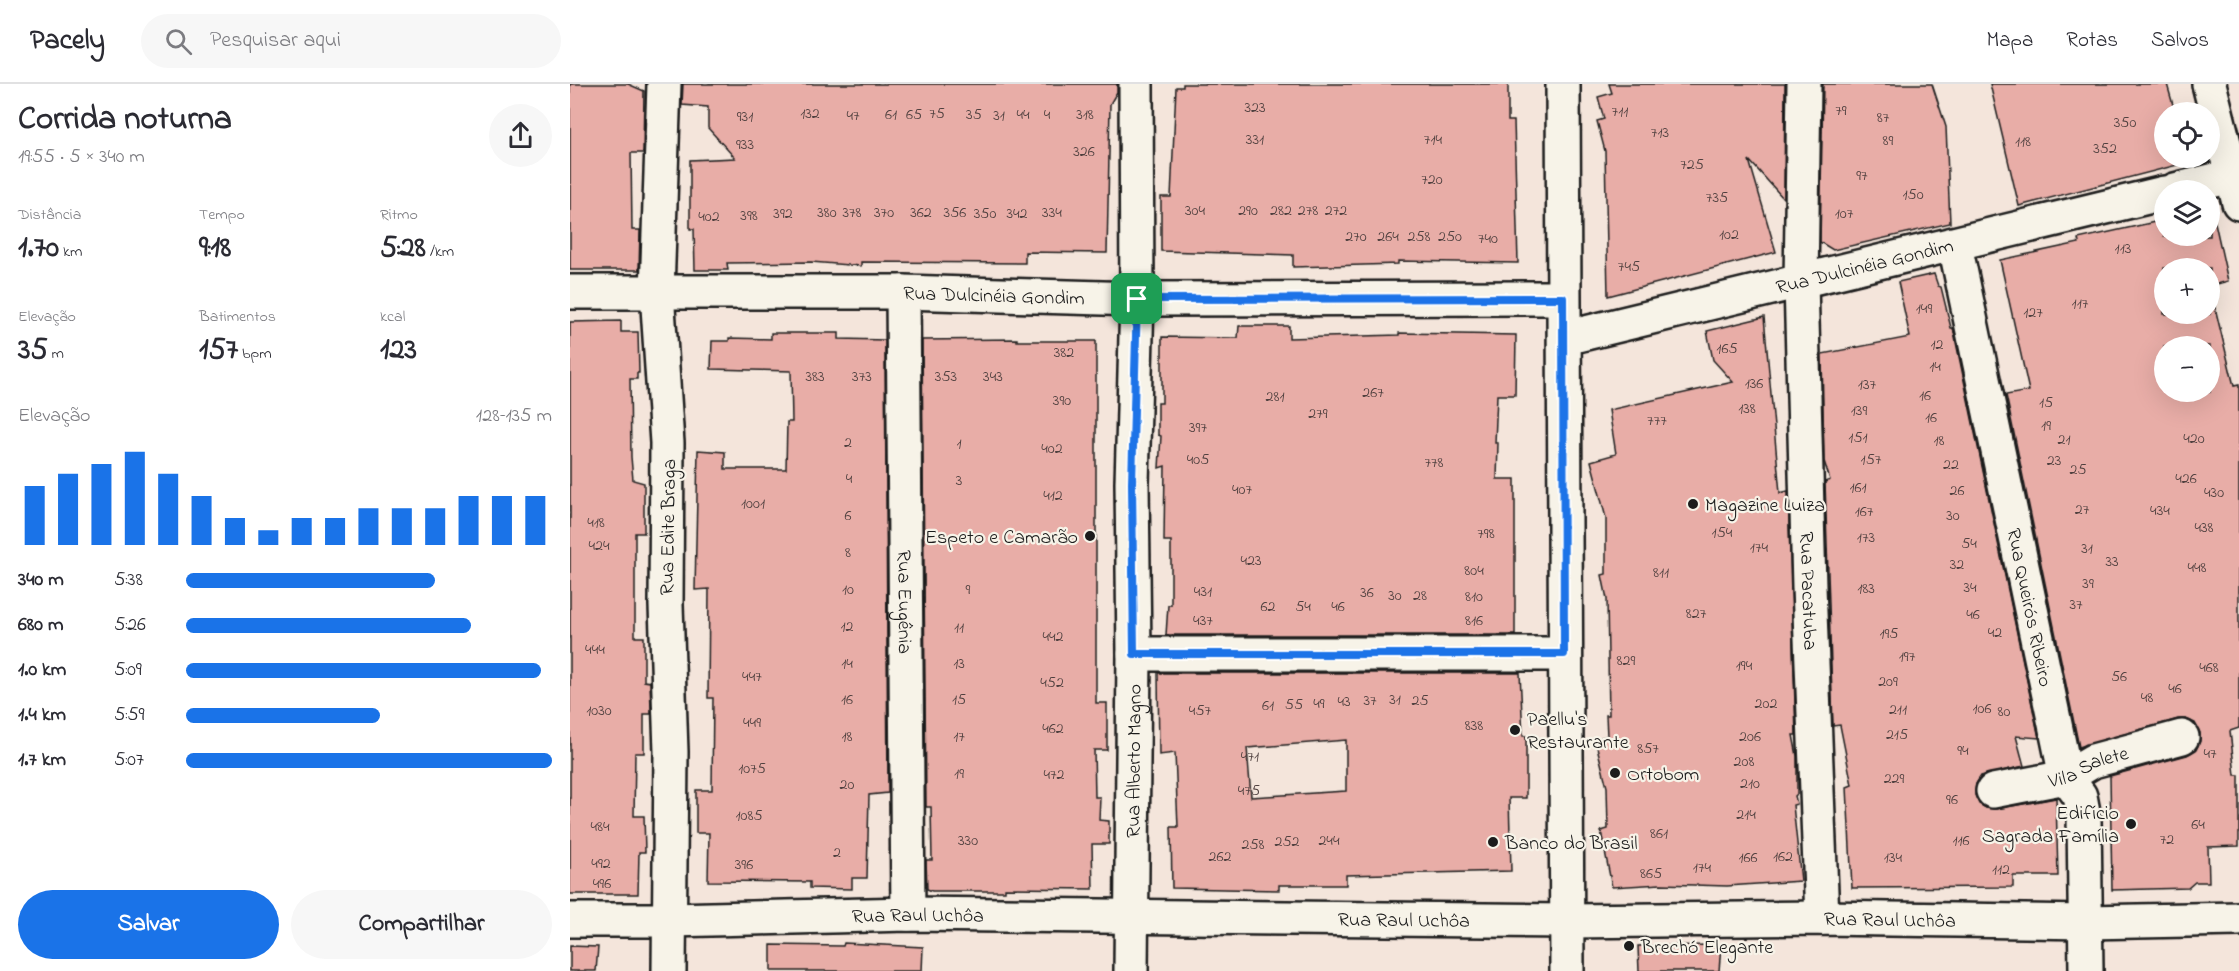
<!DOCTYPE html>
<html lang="pt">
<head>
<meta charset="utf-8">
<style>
	:root { --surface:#fff; --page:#f7f7f7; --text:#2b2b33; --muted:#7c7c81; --line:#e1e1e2; --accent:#1a73e8 }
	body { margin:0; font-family:"Indie Flower",sans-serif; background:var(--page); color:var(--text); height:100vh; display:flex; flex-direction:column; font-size:22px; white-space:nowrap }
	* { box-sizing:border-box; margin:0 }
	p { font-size:20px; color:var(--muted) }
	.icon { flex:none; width:33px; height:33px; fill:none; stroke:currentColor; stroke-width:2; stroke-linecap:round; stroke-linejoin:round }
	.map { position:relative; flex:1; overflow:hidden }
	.drawer { display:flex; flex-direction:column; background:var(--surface); width:570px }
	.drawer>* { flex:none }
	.buttons { position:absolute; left:1584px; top:18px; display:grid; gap:12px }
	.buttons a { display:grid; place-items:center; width:66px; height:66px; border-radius:50%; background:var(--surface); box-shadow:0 6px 24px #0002; font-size:30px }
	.pin { position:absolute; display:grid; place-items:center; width:51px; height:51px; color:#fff; margin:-26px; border-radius:12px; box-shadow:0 3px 9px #0006 }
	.round { display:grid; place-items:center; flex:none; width:63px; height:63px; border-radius:32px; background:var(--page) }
	.summary { display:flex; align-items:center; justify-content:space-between; height:102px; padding:0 18px }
	h1 { font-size:33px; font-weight:800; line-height:45px }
	.figures { display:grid; grid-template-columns:repeat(3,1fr); gap:9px; height:102px; padding:6px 18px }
	.figures div { display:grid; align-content:center }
	.figures b { font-size:30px; font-weight:800 }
	.figures small { font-size:16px; font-weight:400 }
	.figures p { font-size:16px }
	.chart { height:168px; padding:12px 18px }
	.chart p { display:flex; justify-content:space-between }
	.chart svg { width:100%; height:108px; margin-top:6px; stroke:var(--accent); stroke-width:6 }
	.button { display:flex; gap:12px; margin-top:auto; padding:12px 18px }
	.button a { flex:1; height:69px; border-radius:36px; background:var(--accent); color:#fff; font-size:24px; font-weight:800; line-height:69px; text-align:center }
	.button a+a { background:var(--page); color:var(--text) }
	ul { padding:0 18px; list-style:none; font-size:20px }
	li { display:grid; grid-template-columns:96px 72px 1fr; align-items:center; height:45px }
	li i { height:15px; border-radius:8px; background:var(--accent) }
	header { display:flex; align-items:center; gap:36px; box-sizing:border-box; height:84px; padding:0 30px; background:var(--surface); border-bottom:2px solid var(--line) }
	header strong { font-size:28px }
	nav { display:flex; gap:33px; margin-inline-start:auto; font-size:21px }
	.search { width:420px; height:54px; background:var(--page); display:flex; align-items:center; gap:15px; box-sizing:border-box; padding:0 21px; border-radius:33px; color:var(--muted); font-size:22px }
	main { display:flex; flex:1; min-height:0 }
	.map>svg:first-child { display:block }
	.building { fill:#e8ada7; stroke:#1c1c1c; stroke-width:1.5; fill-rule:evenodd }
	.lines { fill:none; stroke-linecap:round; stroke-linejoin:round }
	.minor-casing { stroke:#1c1c1c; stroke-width:38 }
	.primary-casing { stroke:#1c1c1c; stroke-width:38 }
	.minor { stroke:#f7f3e8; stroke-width:33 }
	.primary { stroke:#f7f3e8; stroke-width:33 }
	.route-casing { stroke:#fff; stroke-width:12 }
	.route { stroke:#1a73e8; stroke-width:8 }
	.poi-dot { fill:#1c1c1c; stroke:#f7f3e8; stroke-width:2 }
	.labels { text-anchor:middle; stroke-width:4.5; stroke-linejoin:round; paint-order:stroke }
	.number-label { font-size:16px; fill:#4f403f }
	.street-label { font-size:20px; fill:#1c1c1c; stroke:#f7f3e8 }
	.poi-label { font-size:20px; fill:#1c1c1c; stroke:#f7f3e8; text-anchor:start }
</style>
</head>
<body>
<header>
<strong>Pacely</strong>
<div class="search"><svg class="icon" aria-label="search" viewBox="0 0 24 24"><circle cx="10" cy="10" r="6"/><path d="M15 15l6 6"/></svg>Pesquisar aqui</div>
<nav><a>Mapa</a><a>Rotas</a><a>Salvos</a></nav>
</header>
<main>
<section class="drawer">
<div class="summary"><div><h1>Corrida noturna</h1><p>19:55 · 5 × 340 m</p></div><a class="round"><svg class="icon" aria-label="share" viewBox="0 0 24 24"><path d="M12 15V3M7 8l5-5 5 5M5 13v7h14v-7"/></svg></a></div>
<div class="figures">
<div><p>Distância</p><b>1.70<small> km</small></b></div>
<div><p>Tempo</p><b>9:18</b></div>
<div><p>Ritmo</p><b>5:28<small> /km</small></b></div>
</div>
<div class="figures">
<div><p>Elevação</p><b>35<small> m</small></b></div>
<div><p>Batimentos</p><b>157<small> bpm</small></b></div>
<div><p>kcal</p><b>123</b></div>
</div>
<div class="chart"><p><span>Elevação</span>128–135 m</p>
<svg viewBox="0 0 160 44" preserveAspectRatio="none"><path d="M5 44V20M15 44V15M25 44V11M35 44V6M45 44V15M55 44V24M65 44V33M75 44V38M85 44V33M95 44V33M105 44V29M115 44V29M125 44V29M135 44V24M145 44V24M155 44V24"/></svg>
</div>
<ul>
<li><b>340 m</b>5:38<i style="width:68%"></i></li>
<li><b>680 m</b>5:26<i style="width:78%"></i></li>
<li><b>1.0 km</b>5:09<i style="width:97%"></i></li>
<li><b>1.4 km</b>5:59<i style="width:53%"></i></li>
<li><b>1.7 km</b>5:07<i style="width:100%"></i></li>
</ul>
<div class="button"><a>Salvar</a><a>Compartilhar</a></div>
</section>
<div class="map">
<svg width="1669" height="887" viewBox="0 0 1669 887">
	<rect width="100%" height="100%" fill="#f4e5db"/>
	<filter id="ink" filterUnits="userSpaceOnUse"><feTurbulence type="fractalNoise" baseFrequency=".0167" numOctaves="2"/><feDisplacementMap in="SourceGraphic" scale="12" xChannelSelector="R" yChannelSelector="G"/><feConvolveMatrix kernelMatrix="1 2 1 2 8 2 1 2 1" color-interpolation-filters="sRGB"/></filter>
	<g filter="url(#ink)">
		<g class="building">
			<path d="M0,0H58L74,7L73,69H61L62,146H70L69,186H0Z"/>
			<path d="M113,0H547V8L540,20L537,169L455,168V179L291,178V182L241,178L157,179L158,186H125L124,145H120V76L165,74L138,44V23L112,21Z"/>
			<path d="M613,0H938V37H944L948,179L828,177V180L723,183V171L591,167V113H601L606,3H613Z"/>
			<path d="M1039,0H1215L1214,115L1179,76L1206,168L1038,212L1035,67L1027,37L1034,35L1028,13L1042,9Z"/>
			<path d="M1253,0H1362L1376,43L1380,139L1263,166L1250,158Z"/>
			<path d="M1420,0H1597L1605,28H1594V74H1614L1615,79L1449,122Z"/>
			<path d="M1642,125L1658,197L1640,202V184H1594V230H1640V203L1664,302L1669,301V644L1660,647L1665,691H1669V762L1638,763L1639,798H1625L1618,804L1542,806L1540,692L1617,671L1626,666L1630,657V649L1625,639L1616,635H1608L1509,663L1436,311L1459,307L1430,176L1509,159L1508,155L1594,136V152H1640V126ZM1594,262H1640V308H1594Z"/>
			<path d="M1364,190L1368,202L1371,203L1381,244H1383L1469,654L1446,652L1454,682L1411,692L1406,700L1405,711L1409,720L1416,724L1426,725L1486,714L1488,792H1443V803L1282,804L1277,703L1282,701L1270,641L1263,642L1255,398L1260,396L1254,377L1252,270L1340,253L1328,198Z"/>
			<path d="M1194,233L1210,409L1218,407L1226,651H1223L1227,672V710L1225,712L1227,720L1223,721L1231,797L1157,802L1091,800L1042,803L1031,747L1038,745L1037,703L1025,655L1037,652L1036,631H1039L1037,515L1032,491L1036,490V434L1021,377L1046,370L1039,326L1163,298L1143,276L1137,247Z"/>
			<path d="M51,237V248H68L69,289H67V295H60L61,373L63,396L74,399V449H65V553H74V597L80,598L81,625V630H74V669H65L64,732H74L75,768H69L68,810H0V238Z"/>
			<path d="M669,242H719V254L829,251V249L946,251L945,311H927L925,359H928L927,395H945V551H596L598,521H601V457H594L595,382L589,384L591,352L588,351V319H592V253L668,254Z"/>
			<path d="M201,249H269V255L315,256L318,709L299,711L297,794H282V805L240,804V798L138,797L139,749H126V706H142L143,614H138L139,505L125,506L128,366L155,368V385H216L217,338H222L221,287L141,285L142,257H159V254L201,255Z"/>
			<path d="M447,255V257H526V619H537V666H524L525,713H530L529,736L539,737V760H522L523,805L435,804V807H362L357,805L356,776H362L361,723H356L352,256Z"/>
			<path d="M588,589H950L953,652H956V714H939L941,787L776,791V801H709V806L602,804L601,743H608L605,669L589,671ZM776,656V707L681,713L677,664Z"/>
			<path d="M274,859L353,863L352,887H201V861L273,862Z"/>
			<path d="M1151,861L1149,887H1069L1068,862Z"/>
			<path d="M0,862L28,863L26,887H0Z"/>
		</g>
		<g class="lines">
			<g class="minor-casing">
				<g id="minor">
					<path d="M94,0L87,208L97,359L96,521L101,668L99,887"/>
					<path id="s1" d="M1234,0L1231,198L1239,503L1252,834"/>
					<path d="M1639,0L1669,119"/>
					<path d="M1605,106L1669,90"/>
					<path id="s2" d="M1385,161L1496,693L1510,712L1514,733L1516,887"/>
					<path id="s3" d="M0,208H333L567,215L993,214"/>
					<path id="s4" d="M333,208L338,830"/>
					<path id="s5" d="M995,254L1594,109"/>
					<path d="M564,570H994"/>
					<path id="s6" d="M1423,707L1496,693L1523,677L1612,653"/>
					<path id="s7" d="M0,836H101L338,830L999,837L1252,834L1517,838L1669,835"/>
				</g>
			</g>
			<g class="primary-casing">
				<g id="primary">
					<path d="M993,0L997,887"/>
					<path id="s8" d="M561,887L564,570L562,399L567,215L566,0"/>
				</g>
			</g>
			<use href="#minor" class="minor"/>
			<use href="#primary" class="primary"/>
		</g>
	</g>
	<g class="lines" filter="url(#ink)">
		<g class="route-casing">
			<path id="route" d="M993,214L994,570H564L562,399L567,215Z"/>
		</g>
		<use href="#route" class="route"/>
	</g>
	<g class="poi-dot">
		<circle cx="1123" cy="420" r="6"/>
		<circle cx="520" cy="452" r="6"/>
		<circle cx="945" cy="646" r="6"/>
		<circle cx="1045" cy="689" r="6"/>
		<circle cx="1561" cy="740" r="6"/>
		<circle cx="923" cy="758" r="6"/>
		<circle cx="1059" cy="862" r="6"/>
	</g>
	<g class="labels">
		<g class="number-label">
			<text x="685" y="28">323</text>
			<text x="1271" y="31">79</text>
			<text x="1050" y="32">711</text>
			<text x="240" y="34">132</text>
			<text x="367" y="34">75</text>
			<text x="321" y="35">61</text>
			<text x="344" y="35">65</text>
			<text x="404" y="35">35</text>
			<text x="453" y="35">44</text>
			<text x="477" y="35">4</text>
			<text x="515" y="35">318</text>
			<text x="283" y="36">47</text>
			<text x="429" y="36">31</text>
			<text x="175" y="37">931</text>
			<text x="1313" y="38">87</text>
			<text x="1555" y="43">350</text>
			<text x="1090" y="53">713</text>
			<text x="685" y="60">331</text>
			<text x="863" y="60">714</text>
			<text x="1318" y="61">89</text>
			<text x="1453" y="62">118</text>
			<text x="175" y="65">933</text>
			<text x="1535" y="69">352</text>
			<text x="514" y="72">326</text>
			<text x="1122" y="85">725</text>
			<text x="1292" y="96">97</text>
			<text x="862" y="100">720</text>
			<text x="1343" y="115">150</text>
			<text x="1147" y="118">735</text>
			<text x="625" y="131">304</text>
			<text x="678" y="131">290</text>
			<text x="711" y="131">282</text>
			<text x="738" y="131">278</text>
			<text x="766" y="131">272</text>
			<text x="257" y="133">380</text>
			<text x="282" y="133">378</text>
			<text x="314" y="133">370</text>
			<text x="351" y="133">362</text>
			<text x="385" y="133">356</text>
			<text x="482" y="133">334</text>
			<text x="213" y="134">392</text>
			<text x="415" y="134">350</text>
			<text x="447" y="134">342</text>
			<text x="1274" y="134">107</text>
			<text x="179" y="136">398</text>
			<text x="139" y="137">402</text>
			<text x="1159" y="155">102</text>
			<text x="786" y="157">270</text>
			<text x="818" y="157">264</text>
			<text x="849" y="157">258</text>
			<text x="880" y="157">250</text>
			<text x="918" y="159">740</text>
			<text x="1553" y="169">113</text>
			<text x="1059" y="187">745</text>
			<text x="1510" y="224">117</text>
			<text x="1354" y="229">149</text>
			<text x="1463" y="233">127</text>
			<text x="1367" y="265">12</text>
			<text x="1157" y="269">165</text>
			<text x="494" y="273">382</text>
			<text x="1365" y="287">14</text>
			<text x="245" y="297">383</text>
			<text x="292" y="297">373</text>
			<text x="376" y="297">353</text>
			<text x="423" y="297">343</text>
			<text x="1184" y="304">136</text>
			<text x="1297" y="305">137</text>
			<text x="803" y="313">267</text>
			<text x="1355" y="316">16</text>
			<text x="705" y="317">281</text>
			<text x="492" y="321">390</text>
			<text x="1476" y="323">15</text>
			<text x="1177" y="329">138</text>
			<text x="1289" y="331">139</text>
			<text x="748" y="334">279</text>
			<text x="1361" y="338">16</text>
			<text x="1087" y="341">777</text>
			<text x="1476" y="346">19</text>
			<text x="628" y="348">397</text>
			<text x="1288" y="358">151</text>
			<text x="1624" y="359">420</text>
			<text x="1494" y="360">21</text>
			<text x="1369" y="361">18</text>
			<text x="278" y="363">2</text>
			<text x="389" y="364">1</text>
			<text x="482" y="369">402</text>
			<text x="628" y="380">405</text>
			<text x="1301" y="380">157</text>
			<text x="1484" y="381">23</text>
			<text x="864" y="383">778</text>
			<text x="1381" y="385">22</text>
			<text x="1508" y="390">25</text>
			<text x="279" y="399">4</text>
			<text x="1616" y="399">426</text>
			<text x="389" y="401">3</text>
			<text x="1288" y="408">161</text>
			<text x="672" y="410">407</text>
			<text x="1387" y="411">26</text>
			<text x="1644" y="413">430</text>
			<text x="483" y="416">412</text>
			<text x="183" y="424">1001</text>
			<text x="1512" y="430">27</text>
			<text x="1590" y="431">434</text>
			<text x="1294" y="432">167</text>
			<text x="278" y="436">6</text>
			<text x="1383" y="436">30</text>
			<text x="26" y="443">418</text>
			<text x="1634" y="448">438</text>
			<text x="1152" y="453">154</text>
			<text x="916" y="454">798</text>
			<text x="1296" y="458">173</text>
			<text x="1399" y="464">54</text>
			<text x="29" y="466">424</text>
			<text x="1189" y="468">174</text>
			<text x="1517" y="469">31</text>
			<text x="278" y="473">8</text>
			<text x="681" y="481">423</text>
			<text x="1542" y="482">33</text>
			<text x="1387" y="485">32</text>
			<text x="1627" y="488">448</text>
			<text x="904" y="491">804</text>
			<text x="1091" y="493">811</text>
			<text x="1518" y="504">39</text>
			<text x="1400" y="508">34</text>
			<text x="1296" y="509">183</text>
			<text x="278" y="510">10</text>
			<text x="398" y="510">9</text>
			<text x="633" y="512">431</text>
			<text x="797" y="513">36</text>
			<text x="825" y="516">30</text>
			<text x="850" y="516">28</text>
			<text x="904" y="517">810</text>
			<text x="1506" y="525">37</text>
			<text x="698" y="527">62</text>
			<text x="733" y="527">54</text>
			<text x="768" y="527">46</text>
			<text x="1126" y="534">827</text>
			<text x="1403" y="535">46</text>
			<text x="633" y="541">437</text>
			<text x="904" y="541">816</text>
			<text x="277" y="547">12</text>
			<text x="389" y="548">11</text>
			<text x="1425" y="553">42</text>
			<text x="1319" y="554">195</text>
			<text x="483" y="557">442</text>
			<text x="25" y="570">444</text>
			<text x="1337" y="577">197</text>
			<text x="1056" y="581">829</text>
			<text x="277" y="584">14</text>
			<text x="389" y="584">13</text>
			<text x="1174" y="586">194</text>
			<text x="1639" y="588">468</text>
			<text x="182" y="597">447</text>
			<text x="1549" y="597">56</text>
			<text x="1318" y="602">209</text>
			<text x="482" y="603">452</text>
			<text x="1605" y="609">46</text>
			<text x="1577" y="618">48</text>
			<text x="277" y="620">16</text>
			<text x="389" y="620">15</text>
			<text x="825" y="620">31</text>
			<text x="800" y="621">37</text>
			<text x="850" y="621">25</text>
			<text x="774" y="622">43</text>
			<text x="749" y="624">49</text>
			<text x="1196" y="624">202</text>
			<text x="724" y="625">55</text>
			<text x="698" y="626">61</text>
			<text x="1412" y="629">106</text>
			<text x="1328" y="630">211</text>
			<text x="29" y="631">1030</text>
			<text x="630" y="631">457</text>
			<text x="1434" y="632">80</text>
			<text x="182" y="643">449</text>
			<text x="904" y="646">838</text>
			<text x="483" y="649">462</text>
			<text x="1327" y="655">215</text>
			<text x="277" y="657">18</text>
			<text x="389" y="657">17</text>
			<text x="1180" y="657">206</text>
			<text x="1078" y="669">857</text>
			<text x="1393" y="671">94</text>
			<text x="1640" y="674">47</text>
			<text x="680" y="677">471</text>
			<text x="1174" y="682">208</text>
			<text x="182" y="689">1075</text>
			<text x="389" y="694">19</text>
			<text x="484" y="695">472</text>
			<text x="1324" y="699">229</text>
			<text x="1180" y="704">210</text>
			<text x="277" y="705">20</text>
			<text x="679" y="711">475</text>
			<text x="1382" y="720">96</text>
			<text x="1176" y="735">214</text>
			<text x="179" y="736">1085</text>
			<text x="1628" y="745">64</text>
			<text x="30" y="747">484</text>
			<text x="1089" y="754">861</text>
			<text x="1597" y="760">72</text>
			<text x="398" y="761">330</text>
			<text x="759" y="761">244</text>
			<text x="1391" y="761">116</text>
			<text x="717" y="762">252</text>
			<text x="683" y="765">258</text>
			<text x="267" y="773">2</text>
			<text x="650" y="777">262</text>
			<text x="1213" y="777">162</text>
			<text x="1178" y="778">166</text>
			<text x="1323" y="778">134</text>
			<text x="31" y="784">492</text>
			<text x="174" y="785">396</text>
			<text x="1132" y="788">174</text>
			<text x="1431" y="790">112</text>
			<text x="1081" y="794">865</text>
			<text x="32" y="804">496</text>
		</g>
		<g class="street-label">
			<text dy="7" stroke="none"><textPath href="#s5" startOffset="308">Rua Dulcinéia Gondim</textPath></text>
			<text dy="7" stroke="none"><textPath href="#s3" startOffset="424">Rua Dulcinéia Gondim</textPath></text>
			<text transform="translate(97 443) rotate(-89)" y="7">Rua Edite Braga</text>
			<text dy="7" stroke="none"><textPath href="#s1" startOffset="507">Rua Pacatuba</textPath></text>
			<text dy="7" stroke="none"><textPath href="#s4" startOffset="310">Rua Eugênia</textPath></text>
			<text dy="7" stroke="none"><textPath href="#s2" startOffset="370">Rua Queirós Ribeiro</textPath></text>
			<text dy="7" stroke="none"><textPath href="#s8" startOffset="210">Rua Alberto Magno</textPath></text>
			<text dy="7" stroke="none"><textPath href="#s6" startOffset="99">Vila Salete</textPath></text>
			<text dy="7" stroke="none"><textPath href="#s7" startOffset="348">Rua Raul Uchôa</textPath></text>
			<text dy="7" stroke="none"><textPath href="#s7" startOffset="834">Rua Raul Uchôa</textPath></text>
			<text dy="7" stroke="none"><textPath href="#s7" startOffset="1320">Rua Raul Uchôa</textPath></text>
		</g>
		<g class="poi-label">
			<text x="1135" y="427">Magazine Luiza</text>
			<text x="508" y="459" text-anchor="end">Espeto e Camarão</text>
			<text x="957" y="641">Paellu's<tspan x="957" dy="23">Restaurante</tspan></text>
			<text x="1057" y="696">Ortobom</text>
			<text x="1549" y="735" text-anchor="end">Edifício<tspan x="1549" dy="23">Sagrada Família</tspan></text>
			<text x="935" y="765">Banco do Brasil</text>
			<text x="1071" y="869">Brechó Elegante</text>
		</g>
	</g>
</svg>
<div class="buttons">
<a><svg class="icon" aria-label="locate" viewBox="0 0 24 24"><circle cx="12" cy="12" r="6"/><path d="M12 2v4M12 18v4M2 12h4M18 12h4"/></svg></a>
<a><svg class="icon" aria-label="layers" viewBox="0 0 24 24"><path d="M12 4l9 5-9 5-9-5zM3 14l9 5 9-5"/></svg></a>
<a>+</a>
<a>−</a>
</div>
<div class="pin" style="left:567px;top:215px;background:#1e9e55"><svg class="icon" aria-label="arrive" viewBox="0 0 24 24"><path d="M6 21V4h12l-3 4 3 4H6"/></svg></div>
</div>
</main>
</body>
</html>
